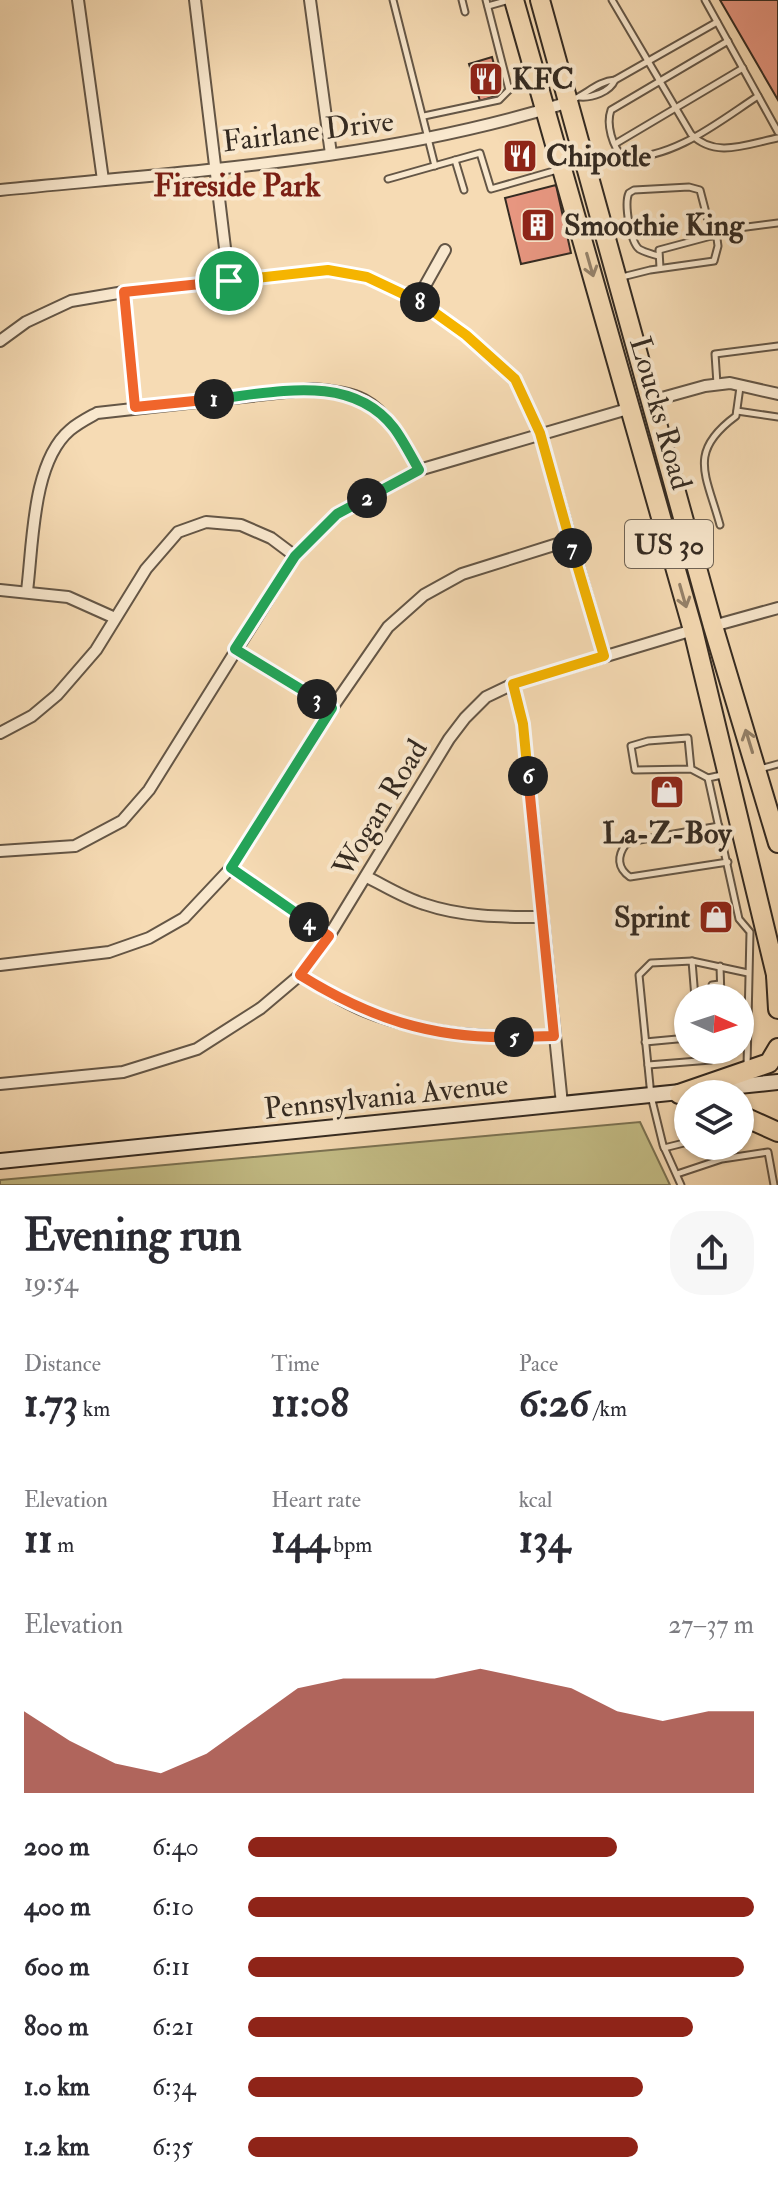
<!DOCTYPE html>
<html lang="en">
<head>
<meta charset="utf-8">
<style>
	:root { --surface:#fff; --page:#f7f7f7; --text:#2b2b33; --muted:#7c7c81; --accent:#8f2418 }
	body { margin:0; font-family:"IM FELL Double Pica",serif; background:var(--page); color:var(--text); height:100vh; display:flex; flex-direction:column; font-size:30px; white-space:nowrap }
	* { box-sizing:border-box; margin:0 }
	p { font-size:26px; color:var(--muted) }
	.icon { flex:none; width:44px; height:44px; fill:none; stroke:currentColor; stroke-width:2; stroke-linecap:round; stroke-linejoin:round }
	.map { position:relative; height:1185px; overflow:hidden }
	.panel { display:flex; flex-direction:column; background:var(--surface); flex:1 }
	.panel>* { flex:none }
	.needle { width:52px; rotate:93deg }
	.controls { position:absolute; left:674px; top:984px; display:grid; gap:16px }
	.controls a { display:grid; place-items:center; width:80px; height:80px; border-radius:50%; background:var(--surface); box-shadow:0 2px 6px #0004; font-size:40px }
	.pin { position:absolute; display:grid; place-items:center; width:68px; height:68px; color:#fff; margin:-34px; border:4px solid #fff; border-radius:50%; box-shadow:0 2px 8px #0007 }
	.km { position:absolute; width:40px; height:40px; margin:-20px; border-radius:50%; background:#222; color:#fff; font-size:22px; line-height:40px; text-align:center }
	.round { display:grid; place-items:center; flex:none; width:84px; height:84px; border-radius:32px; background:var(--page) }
	.head { display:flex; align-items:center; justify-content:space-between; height:136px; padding:0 24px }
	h1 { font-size:44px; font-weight:700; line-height:60px }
	.figures { display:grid; grid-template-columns:repeat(3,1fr); gap:12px; height:136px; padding:8px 24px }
	.figures div { display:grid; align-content:center }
	.figures b { font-size:40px; font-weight:700 }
	.figures small { font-size:22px; font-weight:400 }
	.figures p { font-size:22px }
	.chart { height:224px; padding:16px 24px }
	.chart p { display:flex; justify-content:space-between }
	.chart svg { width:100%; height:144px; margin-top:8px; fill:var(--accent); opacity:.7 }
	ul { padding:0 24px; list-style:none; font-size:26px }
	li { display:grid; grid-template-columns:128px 96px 1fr; align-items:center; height:60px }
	li i { height:20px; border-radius:10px; background:var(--accent) }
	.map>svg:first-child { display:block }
	.green { fill:#c4be87; stroke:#7c7454; stroke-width:2 }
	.building { fill:#e79680; stroke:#342a21; stroke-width:2 }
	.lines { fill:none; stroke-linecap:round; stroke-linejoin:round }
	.lane-casing { stroke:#645646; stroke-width:9 }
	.street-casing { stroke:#645646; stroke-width:14 }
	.secondary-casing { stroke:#342a21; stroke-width:18 }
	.highway-casing { stroke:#342a21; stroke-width:22 }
	.lane { stroke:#f9e8ce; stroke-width:5 }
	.street { stroke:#f9e8ce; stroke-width:10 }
	.secondary { stroke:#f9e8ce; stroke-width:14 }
	.highway { stroke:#f6dbb4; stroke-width:18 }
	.oneway { stroke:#95826a }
	.split-1-casing { stroke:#fff; stroke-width:16 }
	.split-2-casing { stroke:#fff; stroke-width:16 }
	.split-3-casing { stroke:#fff; stroke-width:16 }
	.split-4-casing { stroke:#fff; stroke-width:16 }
	.split-5-casing { stroke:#fff; stroke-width:16 }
	.split-6-casing { stroke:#fff; stroke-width:16 }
	.split-7-casing { stroke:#fff; stroke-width:16 }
	.split-8-casing { stroke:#fff; stroke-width:16 }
	.split-9-casing { stroke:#fff; stroke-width:16 }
	.split-1 { stroke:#f0652b; stroke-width:10 }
	.split-2 { stroke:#22a559; stroke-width:10 }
	.split-3 { stroke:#22a559; stroke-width:10 }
	.split-4 { stroke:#22a559; stroke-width:10 }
	.split-5 { stroke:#f0652b; stroke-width:10 }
	.split-6 { stroke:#f0652b; stroke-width:10 }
	.split-7 { stroke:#f5b400; stroke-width:10 }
	.split-8 { stroke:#f5b400; stroke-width:10 }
	.split-9 { stroke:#f5b400; stroke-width:10 }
	.labels { text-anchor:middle; stroke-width:8; stroke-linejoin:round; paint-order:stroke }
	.shield { fill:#f9e8ce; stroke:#6f6355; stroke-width:2 }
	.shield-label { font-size:28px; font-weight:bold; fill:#342a21 }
	.poi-label { font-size:30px; font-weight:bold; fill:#342a21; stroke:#f9e8ce; text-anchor:start }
	.street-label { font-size:30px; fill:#342a21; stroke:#f9e8ce }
	.neighbourhood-label { font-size:32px; font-weight:bold; fill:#7a1f14; stroke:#f9e8ce }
</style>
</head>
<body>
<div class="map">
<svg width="778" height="1185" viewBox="0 0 778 1185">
	<rect width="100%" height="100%" fill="#f6dbb4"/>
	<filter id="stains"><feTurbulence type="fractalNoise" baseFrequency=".0025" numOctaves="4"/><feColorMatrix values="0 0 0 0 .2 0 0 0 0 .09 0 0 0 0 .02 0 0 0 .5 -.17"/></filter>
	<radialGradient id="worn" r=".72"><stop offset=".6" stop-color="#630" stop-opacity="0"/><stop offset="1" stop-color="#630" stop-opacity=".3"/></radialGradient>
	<path class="green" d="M640,1122L670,1185H0V1180Z"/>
	<g class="building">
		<path d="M720,0H778V100Z"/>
		<path d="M492,57L502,94L480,101L469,64Z"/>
		<path d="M556,185L571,253L521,264L505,198Z"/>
	</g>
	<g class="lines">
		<g class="lane-casing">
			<g id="lane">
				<path d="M393,0L435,166"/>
				<path d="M462,0L465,12"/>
				<path d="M612,0L691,134C715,159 747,144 778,138"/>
				<path d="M705,0L778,132"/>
				<path d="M488,6L509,0"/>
				<path d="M728,41L611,110C606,124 612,147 624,158C675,158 717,123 758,96"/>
				<path d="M580,97C592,98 610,92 615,80"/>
				<path d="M572,100C587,94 598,81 615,80L717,22"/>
				<path d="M424,116L499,100L509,90L486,0"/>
				<path d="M615,144L743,68"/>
				<path d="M455,160L464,190"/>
				<path d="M388,179L480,153L491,189L557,170"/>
				<path d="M658,256C652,254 644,252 639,249C630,241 624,203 629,193L634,190L689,187L700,190L712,236"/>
				<path d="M660,268L659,250L715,235"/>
				<path d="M622,277L650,270L714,261L718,246L716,231L778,223"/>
				<path d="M717,384L715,354L778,346"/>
				<path d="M737,411L778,417"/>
				<path d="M720,525C706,474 687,452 736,416L740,387"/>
				<path d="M691,769L688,738L648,741L631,746L635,770L691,769L708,778"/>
				<path d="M760,769L778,764"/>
				<path d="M722,775L708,778L739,919L750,932L747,1066"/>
				<path d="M719,826L634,841L626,844C617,856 617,868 630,877L728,862"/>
				<path d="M692,961L695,998"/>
				<path d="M720,966L721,998"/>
				<path d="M712,985L720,984"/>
				<path d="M645,1042L688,1038"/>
				<path d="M648,1065L711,1060L717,1057L722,1050"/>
				<path d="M664,1148L688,1142"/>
				<path d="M677,1174L722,1159L768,1152L774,1185"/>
				<path d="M681,1185L663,1145L651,1096L639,975L651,963L692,961L748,973"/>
			</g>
		</g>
		<g class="street-casing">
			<g id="street">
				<path d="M78,0L103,180"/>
				<path d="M195,0L229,281"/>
				<path d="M310,0L331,154"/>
				<path d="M0,190C191,171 386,160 569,102"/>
				<path d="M124,292L135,407"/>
				<path d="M417,300L445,250"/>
				<path d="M0,341L26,322L71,301L124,292L328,270L367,277L417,300L466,335L515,379L540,433L604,656"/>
				<path d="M651,401L705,386L730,383L778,394"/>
				<path d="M0,590L68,597L115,618"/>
				<path d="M27,591C33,544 32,462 70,430C78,423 88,418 97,413L313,389C330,391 349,392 364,400C390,414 405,446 419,470"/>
				<path d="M713,626L778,608"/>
				<path d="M235,649L332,708"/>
				<path d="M513,684L523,724L562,1104"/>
				<path d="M0,733L32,716L57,695L96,650L146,569L178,532L206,522L241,525L271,538L295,556"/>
				<path d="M0,851L75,846L122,821L149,790L295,556L337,514L419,470L631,408"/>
				<path d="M231,868L329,936"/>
				<path d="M367,877C385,886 404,898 424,904C462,917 501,917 541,917"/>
				<path d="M0,965L109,952L149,938L184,918L231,868L332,708L388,627L424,595L462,574L570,540"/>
				<path d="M300,975C321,988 342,1002 365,1011C427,1036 488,1038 554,1036"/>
				<path d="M0,1084L123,1072L197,1049L261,1008L300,975L329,936L449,739L465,718L486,697L513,684L693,630"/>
			</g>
		</g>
		<g class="secondary-casing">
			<path id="secondary" d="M0,1161L778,1082"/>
		</g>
		<g class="highway-casing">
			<g id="highway">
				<path d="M514,0L693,630L778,983"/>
				<path d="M540,0L713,626L778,843"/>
				<path d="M776,975L778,1009"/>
				<path d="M679,1094L769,1063L778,1048"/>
				<path d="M740,1115L778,1132"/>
			</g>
		</g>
		<use href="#lane" class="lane"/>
		<use href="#street" class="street"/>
		<use href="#secondary" class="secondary"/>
		<use href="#highway" class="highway"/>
	</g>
	<defs><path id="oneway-shaft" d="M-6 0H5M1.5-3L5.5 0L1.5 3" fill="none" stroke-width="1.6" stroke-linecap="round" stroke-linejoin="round" transform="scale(2)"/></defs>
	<g class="oneway">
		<use href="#oneway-shaft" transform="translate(590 265) rotate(74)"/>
		<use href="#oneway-shaft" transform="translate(683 596) rotate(74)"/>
		<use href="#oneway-shaft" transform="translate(749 741) rotate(-107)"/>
	</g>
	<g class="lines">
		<g class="split-1-casing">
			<path id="split-1" d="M214,399L135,407L124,292L229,281"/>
		</g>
		<g class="split-2-casing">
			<path id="split-2" d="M214,399C274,393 351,372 394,428C403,440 411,456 419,470L367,498"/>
		</g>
		<g class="split-3-casing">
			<path id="split-3" d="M317,699L235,649L295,556L337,514L367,498"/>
		</g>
		<g class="split-4-casing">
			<path id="split-4" d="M309,922L231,868L332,708L317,699"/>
		</g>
		<g class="split-5-casing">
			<path id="split-5" d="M309,922L329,936L300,975C369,1018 432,1039 514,1037"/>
		</g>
		<g class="split-6-casing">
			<path id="split-6" d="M514,1037L554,1036L528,776"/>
		</g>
		<g class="split-7-casing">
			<path id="split-7" d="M528,776L523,724L513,684L604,656L572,548"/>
		</g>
		<g class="split-8-casing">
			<path id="split-8" d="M420,302L466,335L515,379L540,433L572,548"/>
		</g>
		<g class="split-9-casing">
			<path id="split-9" d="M229,281L328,270L367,277L420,302"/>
		</g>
		<use href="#split-1" class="split-1"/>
		<use href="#split-2" class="split-2"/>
		<use href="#split-3" class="split-3"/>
		<use href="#split-4" class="split-4"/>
		<use href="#split-5" class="split-5"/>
		<use href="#split-6" class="split-6"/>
		<use href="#split-7" class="split-7"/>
		<use href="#split-8" class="split-8"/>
		<use href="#split-9" class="split-9"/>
	</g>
	<defs>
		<g id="restaurant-square" transform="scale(1.8)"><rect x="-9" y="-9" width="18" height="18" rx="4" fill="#8f2418" stroke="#f9e8ce"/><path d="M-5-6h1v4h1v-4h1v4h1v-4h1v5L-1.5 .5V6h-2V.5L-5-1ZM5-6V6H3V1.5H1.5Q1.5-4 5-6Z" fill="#fff"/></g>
		<g id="building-square" transform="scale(1.8)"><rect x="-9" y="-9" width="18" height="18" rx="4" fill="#8f2418" stroke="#f9e8ce"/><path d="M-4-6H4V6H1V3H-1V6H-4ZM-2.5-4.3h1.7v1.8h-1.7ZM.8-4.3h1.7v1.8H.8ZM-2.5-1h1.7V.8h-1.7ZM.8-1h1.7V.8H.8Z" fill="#fff"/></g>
		<g id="shop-square" transform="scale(1.8)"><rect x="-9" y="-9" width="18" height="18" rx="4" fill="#8f2418" stroke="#f9e8ce"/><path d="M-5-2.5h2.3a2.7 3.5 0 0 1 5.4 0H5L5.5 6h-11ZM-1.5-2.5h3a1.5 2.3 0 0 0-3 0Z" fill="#fff"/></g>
	</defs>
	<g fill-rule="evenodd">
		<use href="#restaurant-square" x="486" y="79"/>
		<use href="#restaurant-square" x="520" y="156"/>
		<use href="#building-square" x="538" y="225"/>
		<use href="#shop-square" x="667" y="792"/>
		<use href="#shop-square" x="716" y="917"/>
	</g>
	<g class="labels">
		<rect class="shield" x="625" y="520" width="88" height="48" rx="6"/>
		<g class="shield-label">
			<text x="669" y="554">US 30</text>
		</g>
		<g class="poi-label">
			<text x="512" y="89">KFC</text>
			<text x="546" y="166">Chipotle</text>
			<text x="564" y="235">Smoothie King</text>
			<text x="667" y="843" text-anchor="middle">La-Z-Boy</text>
			<text x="690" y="927" text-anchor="end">Sprint</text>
		</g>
		<g class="street-label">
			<text transform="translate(308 131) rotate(-7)" y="10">Fairlane Drive</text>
			<text transform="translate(661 413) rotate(74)" y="10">Loucks Road</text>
			<text transform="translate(380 808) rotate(-59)" y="10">Wogan Road</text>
			<text transform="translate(386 1096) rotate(-6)" y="10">Pennsylvania Avenue</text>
		</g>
		<g class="neighbourhood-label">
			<text x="237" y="196">Fireside Park</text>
		</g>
	</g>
	<rect width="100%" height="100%" filter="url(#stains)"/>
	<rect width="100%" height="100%" fill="url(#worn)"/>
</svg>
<div class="controls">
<a><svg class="needle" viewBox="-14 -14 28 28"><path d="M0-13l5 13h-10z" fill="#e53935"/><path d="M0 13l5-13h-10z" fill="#7c7c81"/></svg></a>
<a><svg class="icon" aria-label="layers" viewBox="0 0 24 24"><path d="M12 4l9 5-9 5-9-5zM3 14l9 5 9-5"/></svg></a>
</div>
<div class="pin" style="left:229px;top:281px;background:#1e9e55"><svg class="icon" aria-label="arrive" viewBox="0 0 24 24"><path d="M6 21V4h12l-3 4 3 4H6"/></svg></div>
<b class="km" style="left:214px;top:399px">1</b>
<b class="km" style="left:367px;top:498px">2</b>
<b class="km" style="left:317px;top:699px">3</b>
<b class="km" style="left:309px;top:922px">4</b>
<b class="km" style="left:514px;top:1037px">5</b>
<b class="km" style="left:528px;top:776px">6</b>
<b class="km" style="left:572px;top:548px">7</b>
<b class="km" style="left:420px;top:302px">8</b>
</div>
<section class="panel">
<div class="head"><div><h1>Evening run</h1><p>19:54</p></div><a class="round"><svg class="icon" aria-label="share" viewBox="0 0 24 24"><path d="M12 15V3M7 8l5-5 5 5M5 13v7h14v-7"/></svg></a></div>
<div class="figures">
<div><p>Distance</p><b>1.73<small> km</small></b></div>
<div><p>Time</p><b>11:08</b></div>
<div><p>Pace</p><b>6:26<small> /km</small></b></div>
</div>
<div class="figures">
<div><p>Elevation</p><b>11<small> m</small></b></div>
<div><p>Heart rate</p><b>144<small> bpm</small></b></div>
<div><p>kcal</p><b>134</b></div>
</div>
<div class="chart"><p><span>Elevation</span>27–37 m</p>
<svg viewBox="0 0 160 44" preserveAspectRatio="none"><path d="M0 44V19L10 28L20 35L30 38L40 32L50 22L60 12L70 9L80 9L90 9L100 6L110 9L120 12L130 19L140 22L150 19L160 19V44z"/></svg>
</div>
<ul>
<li><b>200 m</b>6:40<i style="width:73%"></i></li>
<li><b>400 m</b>6:10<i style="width:100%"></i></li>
<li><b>600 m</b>6:11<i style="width:98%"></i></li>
<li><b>800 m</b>6:21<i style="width:88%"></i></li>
<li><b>1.0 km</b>6:34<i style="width:78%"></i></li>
<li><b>1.2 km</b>6:35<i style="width:77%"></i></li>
</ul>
</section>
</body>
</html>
